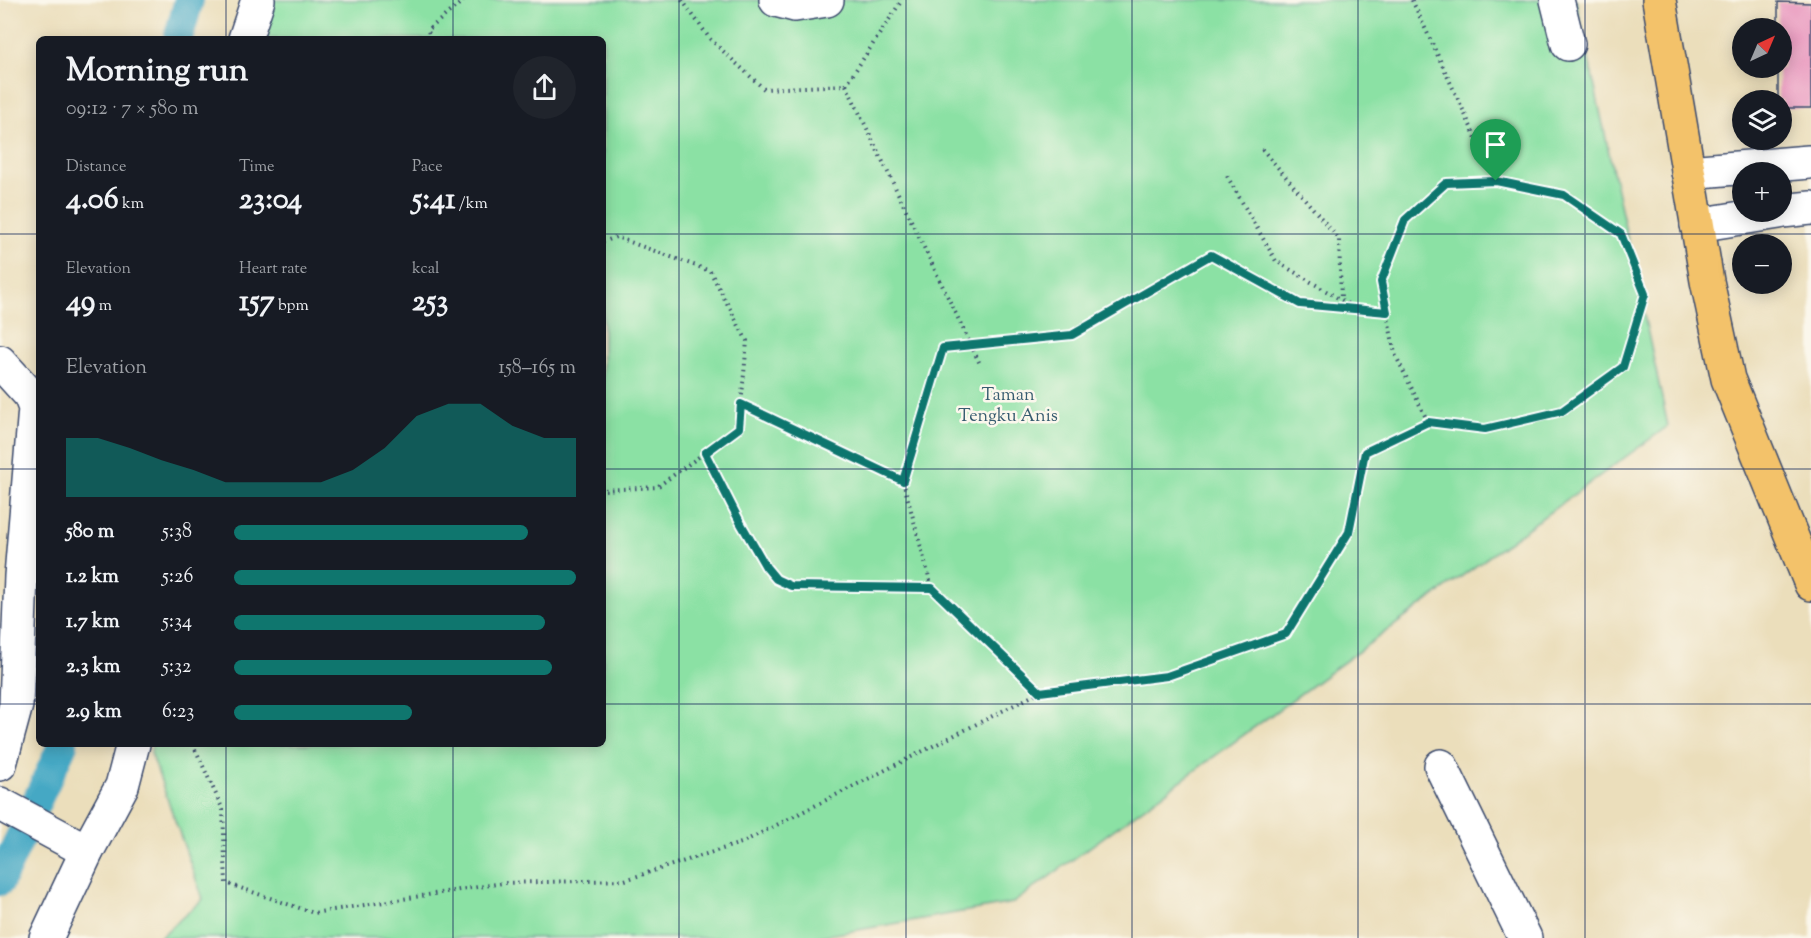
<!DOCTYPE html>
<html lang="en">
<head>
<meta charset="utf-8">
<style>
	:root { --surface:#171b24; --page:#20242c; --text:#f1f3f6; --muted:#9ea1a6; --accent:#0f766e }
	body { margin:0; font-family:"Sorts Mill Goudy",serif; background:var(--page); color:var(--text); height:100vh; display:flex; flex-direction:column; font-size:22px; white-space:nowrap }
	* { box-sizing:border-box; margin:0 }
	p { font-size:20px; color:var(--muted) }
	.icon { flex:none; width:33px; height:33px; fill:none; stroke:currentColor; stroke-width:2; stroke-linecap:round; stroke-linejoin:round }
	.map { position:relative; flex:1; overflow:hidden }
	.side { position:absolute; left:36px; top:36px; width:570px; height:711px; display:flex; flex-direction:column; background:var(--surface); border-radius:9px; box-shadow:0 3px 15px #0003 }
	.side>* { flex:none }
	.needle { width:39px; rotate:44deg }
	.buttons { position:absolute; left:1732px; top:18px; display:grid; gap:12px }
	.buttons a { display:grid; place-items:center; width:60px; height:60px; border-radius:50%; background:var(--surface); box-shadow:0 3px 15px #0003; font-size:30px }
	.pin { position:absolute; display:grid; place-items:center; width:51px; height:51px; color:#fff; margin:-62px -26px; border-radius:50% 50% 50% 0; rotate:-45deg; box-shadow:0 0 6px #0007 }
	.pin .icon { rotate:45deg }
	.round { display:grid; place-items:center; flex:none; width:63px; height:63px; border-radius:32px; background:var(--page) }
	.summary { display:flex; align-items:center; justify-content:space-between; height:102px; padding:0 30px }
	h1 { font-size:33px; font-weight:800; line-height:45px }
	.figures { display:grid; grid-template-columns:repeat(3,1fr); gap:9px; height:102px; padding:6px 30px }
	.figures div { display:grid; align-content:center }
	.figures b { font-size:30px; font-weight:800 }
	.figures small { font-size:16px; font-weight:400 }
	.figures p { font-size:16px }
	.chart { height:168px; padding:12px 30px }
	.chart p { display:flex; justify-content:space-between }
	.chart svg { width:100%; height:108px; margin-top:6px; fill:var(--accent); opacity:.7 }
	ul { padding:0 30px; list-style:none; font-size:20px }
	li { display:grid; grid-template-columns:96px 72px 1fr; align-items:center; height:45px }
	li i { height:15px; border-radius:8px; background:var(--accent) }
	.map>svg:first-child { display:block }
	.green { fill:#8be1a4; stroke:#538881; stroke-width:1.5 }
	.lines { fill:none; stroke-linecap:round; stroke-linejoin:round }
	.canal { stroke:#44a8c4; stroke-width:30 }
	.building { fill:#ea9dc1 }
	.minor-casing { stroke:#3a496c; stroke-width:36 }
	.major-casing { stroke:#3a496c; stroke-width:36 }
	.path { stroke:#3a496c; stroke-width:4; stroke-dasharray:1.5 4.5; stroke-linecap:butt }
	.minor { stroke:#fff; stroke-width:33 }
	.major { stroke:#f3c26a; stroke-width:33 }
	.route-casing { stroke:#fff; stroke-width:12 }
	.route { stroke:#0f766e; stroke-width:8 }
	.grid { fill:none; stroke:#1b2f5e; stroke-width:1.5; stroke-opacity:0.55 }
	.labels { text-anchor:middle; stroke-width:5; stroke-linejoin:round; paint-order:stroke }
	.park-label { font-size:18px; fill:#375c70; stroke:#fbf7ec }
</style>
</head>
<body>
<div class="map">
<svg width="1811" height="938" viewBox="0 0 1811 938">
	<rect width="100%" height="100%" fill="#fbf7ec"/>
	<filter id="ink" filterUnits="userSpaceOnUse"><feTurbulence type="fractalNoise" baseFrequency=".0167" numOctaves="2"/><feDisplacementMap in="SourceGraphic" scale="12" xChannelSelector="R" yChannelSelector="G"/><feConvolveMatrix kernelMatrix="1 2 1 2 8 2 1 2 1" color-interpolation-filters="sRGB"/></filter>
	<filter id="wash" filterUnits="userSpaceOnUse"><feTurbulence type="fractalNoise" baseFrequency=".008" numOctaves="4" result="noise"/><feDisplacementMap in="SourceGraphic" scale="24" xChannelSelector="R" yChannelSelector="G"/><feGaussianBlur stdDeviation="1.35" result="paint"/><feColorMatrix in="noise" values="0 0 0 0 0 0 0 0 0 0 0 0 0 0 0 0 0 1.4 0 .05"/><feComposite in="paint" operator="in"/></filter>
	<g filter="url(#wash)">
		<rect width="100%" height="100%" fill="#ebdebb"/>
		<path class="green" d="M266,0H1576L1668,426L1013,903L812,938H159L203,899L151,753L152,744H603V39H254Z"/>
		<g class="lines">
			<g class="canal">
				<path d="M178,39L189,0"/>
				<path d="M0,881L63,744"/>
			</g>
		</g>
		<g id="blocks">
			<path class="building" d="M1778,2L1811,3V108H1782V100H1778V68H1782V28H1778Z"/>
		</g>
	</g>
	<g filter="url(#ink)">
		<use href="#blocks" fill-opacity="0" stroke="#3a496c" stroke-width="1.5"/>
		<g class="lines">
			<g class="minor-casing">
				<g id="minor">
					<path d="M776,0L795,5L827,0"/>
					<path d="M1557,0L1568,44"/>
					<path d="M245,39L258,0"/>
					<path d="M1688,172L1809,162"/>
					<path d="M1782,211L1811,208"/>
					<path d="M1697,225L1779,212"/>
					<path d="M0,362L30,395L35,408L21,576L16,705L0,764"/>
					<path d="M1441,766L1525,938"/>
					<path d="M0,804L87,851"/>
					<path d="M46,938L87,851L122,786L133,744"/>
				</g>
			</g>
			<g class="major-casing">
				<path id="major" d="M1659,0L1707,281L1728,379L1811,584"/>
			</g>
			<g class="path">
				<path d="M682,0L710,39L764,89L846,85L902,0"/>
				<path d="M1412,0L1496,181"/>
				<path d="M430,39L428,30L464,0"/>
				<path d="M846,85L980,364"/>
				<path d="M1262,149L1339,239L1341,299"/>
				<path d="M1227,176L1276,261L1353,307"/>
				<path d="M1496,181L1564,195L1621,234L1645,294L1623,367L1562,411L1485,429L1428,422L1395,354L1381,282L1405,220L1446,183Z"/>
				<path d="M603,242L616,237L710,271L747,341L739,428L657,487L603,490"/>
				<path d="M1387,312L1300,304L1211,255L1072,335L943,348L903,481L932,588L1040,692L1167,676L1286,634L1349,532L1365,452L1428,422"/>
				<path d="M741,404L903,481"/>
				<path d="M705,453L740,522L766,567L776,579L791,586L931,588"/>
				<path d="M193,744L223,810L226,883L314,913L503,883L625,880L741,843L1040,692"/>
			</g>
			<use href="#minor" class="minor"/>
			<use href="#major" class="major"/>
		</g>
	</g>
	<g class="lines" filter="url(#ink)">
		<g class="route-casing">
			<path id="route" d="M1496,181L1564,195L1621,234L1645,294L1623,367L1562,411L1485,429L1428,422L1365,452L1349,532L1286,634L1167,676L1040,692L932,588L791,586L776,579L766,567L740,522L705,453L739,428L741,404L903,481L943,348L1072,335L1211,255L1300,304L1387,312L1381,282L1405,220L1446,183Z"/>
		</g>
		<use href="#route" class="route"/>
	</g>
	<path class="grid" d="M226,0V39M453,0V39M679,0V938M906,0V938M1132,0V938M1358,0V938M1585,0V938M0,234H39M603,234H1811M0,469H39M603,469H1811M0,704H39M603,704H1811M226,744V938M453,744V938"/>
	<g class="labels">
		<g class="park-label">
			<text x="1008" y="400">Taman<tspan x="1008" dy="21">Tengku Anis</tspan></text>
		</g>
	</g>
</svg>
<div class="buttons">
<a><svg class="needle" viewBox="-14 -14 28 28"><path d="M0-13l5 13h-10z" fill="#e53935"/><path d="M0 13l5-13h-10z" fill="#9ea1a6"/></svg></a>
<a><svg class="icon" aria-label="layers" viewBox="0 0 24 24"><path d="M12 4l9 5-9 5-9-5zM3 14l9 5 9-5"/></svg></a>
<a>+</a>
<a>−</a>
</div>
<div class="pin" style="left:1496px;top:181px;background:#1e9e55"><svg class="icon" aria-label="arrive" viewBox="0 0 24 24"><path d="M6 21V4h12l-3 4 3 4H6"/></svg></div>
<section class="side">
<div class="summary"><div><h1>Morning run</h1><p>09:12 · 7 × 580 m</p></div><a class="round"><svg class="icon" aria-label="share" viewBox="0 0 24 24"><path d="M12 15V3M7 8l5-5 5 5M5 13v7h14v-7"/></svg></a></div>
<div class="figures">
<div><p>Distance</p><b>4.06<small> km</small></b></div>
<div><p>Time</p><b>23:04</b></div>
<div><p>Pace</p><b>5:41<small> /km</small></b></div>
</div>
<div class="figures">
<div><p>Elevation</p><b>49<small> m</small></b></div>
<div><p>Heart rate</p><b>157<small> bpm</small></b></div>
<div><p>kcal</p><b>253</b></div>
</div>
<div class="chart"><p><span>Elevation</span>158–165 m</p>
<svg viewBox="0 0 160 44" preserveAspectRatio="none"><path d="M0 44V20L10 20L20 24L30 29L40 33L50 38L60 38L70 38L80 38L90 33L100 24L110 11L120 6L130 6L140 15L150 20L160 20V44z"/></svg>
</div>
<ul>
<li><b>580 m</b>5:38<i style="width:86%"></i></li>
<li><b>1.2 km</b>5:26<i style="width:100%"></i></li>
<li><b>1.7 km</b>5:34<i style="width:91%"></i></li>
<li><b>2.3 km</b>5:32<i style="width:93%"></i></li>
<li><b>2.9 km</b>6:23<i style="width:52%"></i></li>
</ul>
</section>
</div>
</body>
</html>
